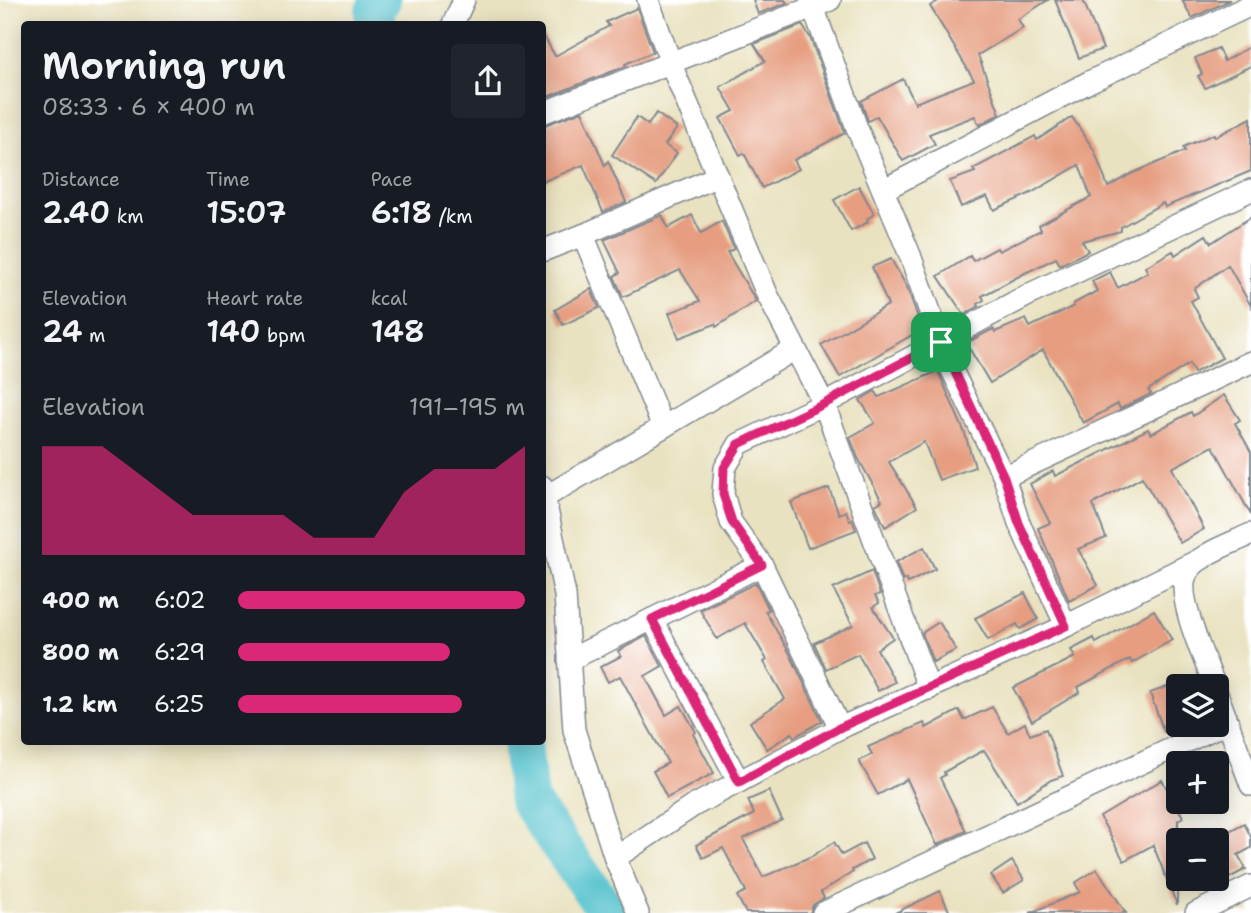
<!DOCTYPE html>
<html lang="en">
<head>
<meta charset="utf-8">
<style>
	:root { --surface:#171b24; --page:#20242c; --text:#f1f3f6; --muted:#9ea1a6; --accent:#db2777 }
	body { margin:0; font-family:"Shantell Sans",sans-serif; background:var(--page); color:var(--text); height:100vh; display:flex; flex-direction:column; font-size:26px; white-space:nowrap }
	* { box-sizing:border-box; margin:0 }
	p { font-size:23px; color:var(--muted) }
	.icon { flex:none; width:38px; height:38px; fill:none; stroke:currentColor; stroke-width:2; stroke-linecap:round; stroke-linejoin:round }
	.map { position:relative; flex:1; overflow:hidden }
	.panel { position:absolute; left:21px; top:21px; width:525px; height:724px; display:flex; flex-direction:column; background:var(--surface); border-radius:7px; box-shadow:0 4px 18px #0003 }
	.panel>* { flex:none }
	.buttons { position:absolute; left:1166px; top:674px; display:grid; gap:14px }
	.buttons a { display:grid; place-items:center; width:63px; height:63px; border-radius:7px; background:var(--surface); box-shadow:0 4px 18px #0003; font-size:35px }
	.pin { position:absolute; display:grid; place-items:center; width:60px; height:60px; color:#fff; margin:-30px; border-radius:14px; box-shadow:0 4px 10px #0006 }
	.round { display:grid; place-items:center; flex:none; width:74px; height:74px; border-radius:7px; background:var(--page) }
	.overview { display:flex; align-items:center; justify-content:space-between; height:119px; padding:0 21px }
	h1 { font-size:38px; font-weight:600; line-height:52px }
	.metrics { display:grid; grid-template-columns:repeat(3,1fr); gap:10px; height:119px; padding:7px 21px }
	.metrics div { display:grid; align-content:center }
	.metrics b { font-size:30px; font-weight:600 }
	.metrics small { font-size:19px; font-weight:400 }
	.metrics p { font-size:19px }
	.chart { height:196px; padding:14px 21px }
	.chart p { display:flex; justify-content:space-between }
	.chart svg { width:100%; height:126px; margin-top:7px; fill:var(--accent); opacity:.7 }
	ul { padding:0 21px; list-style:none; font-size:23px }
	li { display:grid; grid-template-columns:112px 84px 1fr; align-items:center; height:52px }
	li i { height:18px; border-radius:9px; background:var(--accent) }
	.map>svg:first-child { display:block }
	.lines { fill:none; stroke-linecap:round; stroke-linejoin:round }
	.river { stroke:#56c2ce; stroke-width:40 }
	.building { fill:#e69d80 }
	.street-casing { stroke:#82888f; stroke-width:24 }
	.street { stroke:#fff; stroke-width:21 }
	.route-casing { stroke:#fff; stroke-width:14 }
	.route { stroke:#db2777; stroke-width:9 }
</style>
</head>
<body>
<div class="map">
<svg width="1251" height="913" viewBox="0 0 1251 913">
	<rect width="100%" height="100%" fill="#fff"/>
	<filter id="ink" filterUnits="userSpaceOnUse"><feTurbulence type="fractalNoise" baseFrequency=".0143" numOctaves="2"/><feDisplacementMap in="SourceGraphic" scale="14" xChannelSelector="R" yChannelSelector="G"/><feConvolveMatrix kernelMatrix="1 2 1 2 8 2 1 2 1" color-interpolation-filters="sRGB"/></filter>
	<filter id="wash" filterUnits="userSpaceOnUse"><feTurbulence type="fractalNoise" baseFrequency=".00686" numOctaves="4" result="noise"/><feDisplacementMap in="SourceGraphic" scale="28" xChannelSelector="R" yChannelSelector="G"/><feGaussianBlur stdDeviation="1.57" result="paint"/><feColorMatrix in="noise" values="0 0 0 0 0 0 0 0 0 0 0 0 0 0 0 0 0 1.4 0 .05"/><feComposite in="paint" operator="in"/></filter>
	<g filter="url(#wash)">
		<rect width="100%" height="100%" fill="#e9e2c0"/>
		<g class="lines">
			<g class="river">
				<path d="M375,24V11L381,0"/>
				<path d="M522,742L528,800L608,913"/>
			</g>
		</g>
		<g id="blocks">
			<g class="building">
				<path d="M753,0H785L787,3L758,14Z"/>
				<path d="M940,0H1048L1018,19L1023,28L978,55L1000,114L979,125L975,116L929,134L935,144L903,161L877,116L868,121L861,101L903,79L915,103L974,80L930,6Z"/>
				<path d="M1055,0H1083L1103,49L1079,58Z"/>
				<path d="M1182,0H1230L1192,18Z"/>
				<path d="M637,8L653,52L625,64L626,66L542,99V33L555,56L609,26L606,22Z"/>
				<path d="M802,25L810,37L845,133L794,160L799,169L762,188L744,153L740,155L720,118L734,111L720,87L765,61L754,44Z"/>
				<path d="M1251,46V66L1205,88L1198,76L1202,74L1195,58L1218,48L1224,61Z"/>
				<path d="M582,111L605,166L608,161L626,202L603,212L583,165L542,182V126Z"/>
				<path d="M656,113L677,128L665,145L677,153L656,184L612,155L637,117L648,125Z"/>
				<path d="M1072,117L1094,150L1108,187L1133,173L1185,151L1183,147L1214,134L1215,137L1251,118V171L1165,207L1163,203L1121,227V231L1082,241L1088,251L1060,265L1056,258L1025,273L982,296L984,300L978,304L979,306L964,315L938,276L970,256L973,261L997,248L999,251L1041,230L1039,225L1091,197L1079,165L1031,193L994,210L987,196L961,207L950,181L975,172L973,169L1035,136L1037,140Z"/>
				<path d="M859,186L874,214L867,219L868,222L851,231L834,200Z"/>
				<path d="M662,215L668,228L692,215L701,233L722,221L734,249L727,252L756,301L716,327L715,324L679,338L669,313L700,301L680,270L623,297L614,276L620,273L604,240Z"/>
				<path d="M1251,217V306L1228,265L1194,289L1198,297L1191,301L1222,358L1194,373L1189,364L1148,390L1151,394L1120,409L1118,404L1083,423L1043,350L990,383L966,343L993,329L995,332L1026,319L1030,327L1074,306L1073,304L1097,291L1092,281L1110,272L1118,288L1148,272L1145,267L1173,251L1175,255L1206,235L1211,243Z"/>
				<path d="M891,259L907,287L922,329L840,377L821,345L888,305L872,267Z"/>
				<path d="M591,289L599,308L563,325L555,310Z"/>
				<path d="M938,371L964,431L975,467L939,480L924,442L889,462L917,507L885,527L875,505L882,501L858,458L850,437L875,423L860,400L875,391L879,397Z"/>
				<path d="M1224,395L1240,420L1235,423L1251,452V515L1213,446L1172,468L1204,529L1180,543L1142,477L1093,504L1106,538L1078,549L1098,585L1069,601L1038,528L1050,523L1030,484L1053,471L1055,476L1148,429L1151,434L1191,412L1193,416Z"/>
				<path d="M829,488L839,514L846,511L850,521L852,519L856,530L808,548L791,502Z"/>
				<path d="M924,547L935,569L908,583L906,579L903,581L896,562Z"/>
				<path d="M872,571L880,594L875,596L879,603L873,607L893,638L877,649L895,682L878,691L858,654L826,669L814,643L853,625L833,589Z"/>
				<path d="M756,583L769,610L765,611L789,652L822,721L794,737L792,733L767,749L750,722L785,699L764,662L767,660L745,623L717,639L700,610Z"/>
				<path d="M1025,593L1038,619L1020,629L1017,624L988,640L975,618Z"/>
				<path d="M1154,610L1172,640L1132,663L1130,659L1078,687L1080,692L1032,721L1013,688L1075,657L1071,650L1094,638L1096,643Z"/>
				<path d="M939,622L956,650L933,662L922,633Z"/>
				<path d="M646,636L662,666L645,676L666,715L681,706L696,732L693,734L714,773L667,798L653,771L668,763L620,676L608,682L600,667L621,656L618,651Z"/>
				<path d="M1178,683V727L1164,732L1150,693Z"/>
				<path d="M992,707L1008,733L1025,723L1030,735L1046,729L1063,776L1051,780L1017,802L984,750L944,772L945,775L940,778L966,831L937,845L907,779L878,795L859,761L872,754L868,747L924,723L926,728L959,710L964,720Z"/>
				<path d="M1162,780L1183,817L1178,820L1177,905L1153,845L1124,861L1100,817Z"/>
				<path d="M769,791L782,820L743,839L763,877L812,856L834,842L842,855L864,843L872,859L852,870L853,872L821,892L824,898L813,905L810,913H746L737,896L746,891L723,848L703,858L696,845L754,814L748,800Z"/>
				<path d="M1244,823L1251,837V848L1238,855L1246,869L1216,885V838Z"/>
				<path d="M1012,861L1024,880L1003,893L991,875Z"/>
				<path d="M1097,869L1126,913H1030L1080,892L1075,883Z"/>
				<path d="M940,891L950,913H895Z"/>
			</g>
		</g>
	</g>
	<g filter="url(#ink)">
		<use href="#blocks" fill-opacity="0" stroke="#82888f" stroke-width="2"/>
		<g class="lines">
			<g class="street-casing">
				<g id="street">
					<path d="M648,0L673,69L767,294L824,404L1032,293L1251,190"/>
					<path d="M830,0L813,7L857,128L910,255L947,360L1004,477L1019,523L1066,626"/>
					<path d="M453,24L464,0"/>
					<path d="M542,113L813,7"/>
					<path d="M883,190L1091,81L1251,5"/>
					<path d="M542,251L583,235"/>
					<path d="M663,427L583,235L718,176"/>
					<path d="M1004,477L1251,362"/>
					<path d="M542,486L565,595L574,730L615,858L638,913"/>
					<path d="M545,497L795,349"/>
					<path d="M652,619L739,782"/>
					<path d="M569,660L762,565"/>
					<path d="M1215,686C1206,663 1174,594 1187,573C1199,553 1231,544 1251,534"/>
					<path d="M1216,691L1251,785"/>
					<path d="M840,728L762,565L731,522L723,494L725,468L739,444L824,404L929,689"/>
					<path d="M615,858L693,806L840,728L1066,626L1203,558"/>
					<path d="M823,913L1228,722"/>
					<path d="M1196,913L1251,886"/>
				</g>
			</g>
			<use href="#street" class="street"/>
		</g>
	</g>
	<g class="lines" filter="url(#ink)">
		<g class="route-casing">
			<path id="route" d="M941,342L1004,477L1019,523L1066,626L841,727L739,782L652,619L762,565L732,522L723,494L724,468L739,444L824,404Z"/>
		</g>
		<use href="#route" class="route"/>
	</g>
</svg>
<div class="buttons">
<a><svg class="icon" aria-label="layers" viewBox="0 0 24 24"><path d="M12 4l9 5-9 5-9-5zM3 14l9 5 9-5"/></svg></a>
<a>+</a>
<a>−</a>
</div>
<div class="pin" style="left:941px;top:342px;background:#1e9e55"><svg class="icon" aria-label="arrive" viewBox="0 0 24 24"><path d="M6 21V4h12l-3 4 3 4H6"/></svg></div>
<section class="panel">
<div class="overview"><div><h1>Morning run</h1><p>08:33 · 6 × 400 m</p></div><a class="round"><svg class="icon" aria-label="share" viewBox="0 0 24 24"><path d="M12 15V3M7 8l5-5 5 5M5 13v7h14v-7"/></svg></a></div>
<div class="metrics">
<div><p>Distance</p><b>2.40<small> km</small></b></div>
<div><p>Time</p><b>15:07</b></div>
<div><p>Pace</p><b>6:18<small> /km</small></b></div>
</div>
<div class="metrics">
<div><p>Elevation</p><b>24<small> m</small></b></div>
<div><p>Heart rate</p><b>140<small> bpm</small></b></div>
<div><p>kcal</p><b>148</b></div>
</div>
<div class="chart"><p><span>Elevation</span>191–195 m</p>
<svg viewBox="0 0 160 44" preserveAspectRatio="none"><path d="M0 44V6L10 6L20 6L30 14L40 22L50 30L60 30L70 30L80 30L90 38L100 38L110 38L120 22L130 14L140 14L150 14L160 6V44z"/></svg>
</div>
<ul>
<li><b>400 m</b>6:02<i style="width:100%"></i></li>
<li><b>800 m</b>6:29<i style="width:74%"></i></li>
<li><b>1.2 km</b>6:25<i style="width:78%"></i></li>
</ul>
</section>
</div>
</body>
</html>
